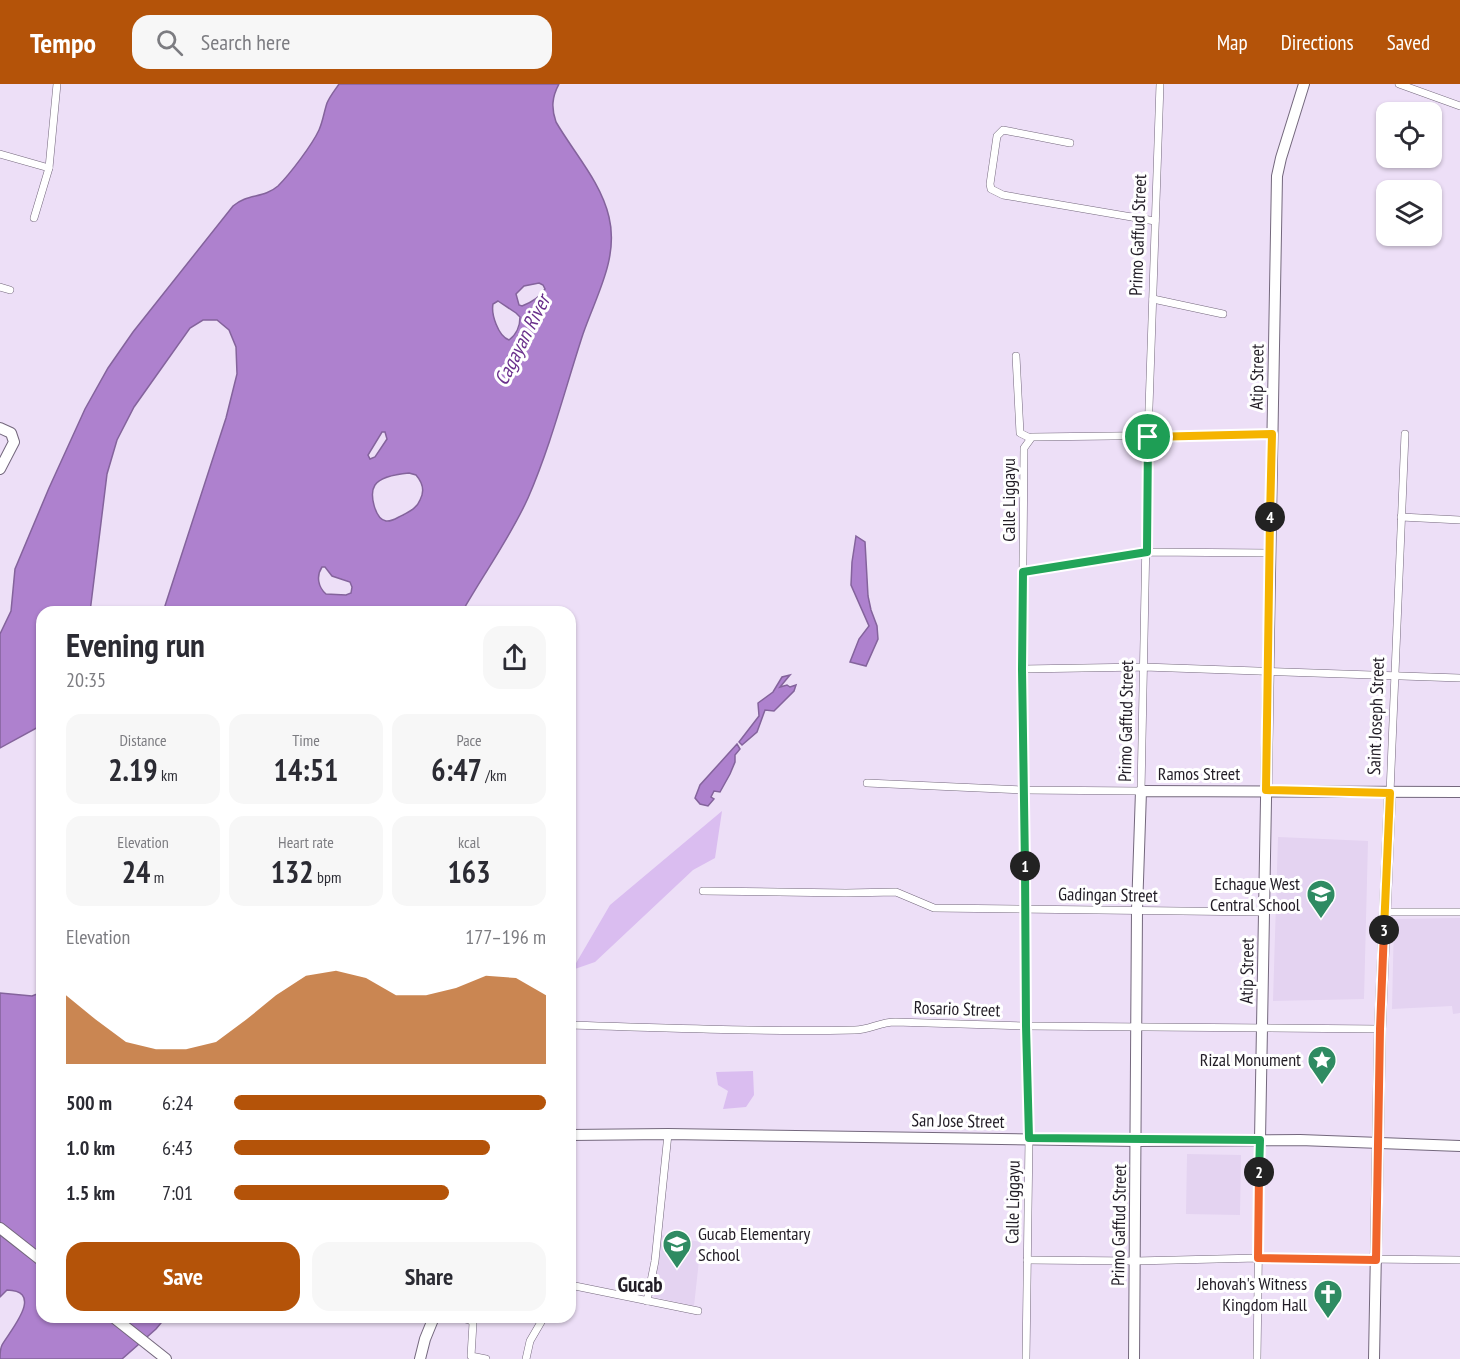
<!DOCTYPE html>
<html lang="en">
<head>
<meta charset="utf-8">
<style>
	:root { --surface:#fff; --page:#f7f7f7; --text:#2b2b33; --muted:#7c7c81; --accent:#b45309 }
	body { margin:0; font-family:"PT Sans Narrow",sans-serif; background:var(--page); color:var(--text); height:100vh; display:flex; flex-direction:column; font-size:22px; white-space:nowrap }
	* { box-sizing:border-box; margin:0 }
	p { font-size:20px; color:var(--muted) }
	.icon { flex:none; width:33px; height:33px; fill:none; stroke:currentColor; stroke-width:2; stroke-linecap:round; stroke-linejoin:round }
	.map { position:relative; flex:1; overflow:hidden }
	.side { position:absolute; left:36px; top:522px; width:540px; height:717px; display:flex; flex-direction:column; background:var(--surface); border-radius:18px; box-shadow:0 2px 4px #0004 }
	.side>* { flex:none }
	.controls { position:absolute; left:1376px; top:18px; display:grid; gap:12px }
	.controls a { display:grid; place-items:center; width:66px; height:66px; border-radius:12px; background:var(--surface); box-shadow:0 2px 4px #0004; font-size:30px }
	.pin { position:absolute; display:grid; place-items:center; width:51px; height:51px; color:#fff; margin:-26px; border:3px solid #fff; border-radius:50%; box-shadow:0 2px 6px #0007 }
	.km { position:absolute; width:30px; height:30px; margin:-15px; border-radius:50%; background:#222; color:#fff; font-size:16px; line-height:30px; text-align:center }
	.round { display:grid; place-items:center; flex:none; width:63px; height:63px; border-radius:18px; background:var(--page) }
	.headline { display:flex; align-items:center; justify-content:space-between; height:102px; padding:0 30px }
	h1 { font-size:33px; font-weight:700; line-height:45px }
	.metrics { display:grid; grid-template-columns:repeat(3,1fr); gap:9px; height:102px; padding:6px 30px }
	.metrics div { display:grid; align-content:center; border-radius:15px; background:var(--page); text-align:center }
	.metrics b { font-size:30px; font-weight:700 }
	.metrics small { font-size:16px; font-weight:400 }
	.metrics p { font-size:16px }
	.chart { height:168px; padding:12px 30px }
	.chart p { display:flex; justify-content:space-between }
	.chart svg { width:100%; height:108px; margin-top:6px; fill:var(--accent); opacity:.7 }
	.button { display:flex; gap:12px; margin-top:auto; padding:12px 30px }
	.button a { flex:1; height:69px; border-radius:18px; background:var(--accent); color:#fff; font-size:24px; font-weight:700; line-height:69px; text-align:center }
	.button a+a { background:var(--page); color:var(--text) }
	ul { padding:0 30px; list-style:none; font-size:20px }
	li { display:grid; grid-template-columns:96px 72px 1fr; align-items:center; height:45px }
	li i { height:15px; border-radius:8px; background:var(--accent) }
	header { display:flex; align-items:center; gap:36px; box-sizing:border-box; height:84px; padding:0 30px; background:var(--accent); color:#fff }
	header strong { font-size:28px }
	nav { display:flex; gap:33px; margin-inline-start:auto; font-size:21px }
	.search { width:420px; height:54px; background:var(--page); display:flex; align-items:center; gap:15px; box-sizing:border-box; padding:0 21px; border-radius:18px; color:var(--muted); font-size:22px }
	.map>svg:first-child { display:block }
	.built { fill:#e4d3f1 }
	.green { fill:#dabdf0 }
	.water { fill:#ae81ce; stroke:#84639c; stroke-width:1.5; fill-rule:evenodd }
	.lines { fill:none; stroke-linecap:round; stroke-linejoin:round }
	.street-casing { stroke:#74687d; stroke-width:8 }
	.secondary-casing { stroke:#74687d; stroke-width:12 }
	.street { stroke:#fff; stroke-width:7 }
	.secondary { stroke:#fff; stroke-width:10 }
	.split-1-casing { stroke:#fff; stroke-width:12 }
	.split-2-casing { stroke:#fff; stroke-width:12 }
	.split-3-casing { stroke:#fff; stroke-width:12 }
	.split-4-casing { stroke:#fff; stroke-width:12 }
	.split-5-casing { stroke:#fff; stroke-width:12 }
	.split-1 { stroke:#22a559; stroke-width:8 }
	.split-2 { stroke:#22a559; stroke-width:8 }
	.split-3 { stroke:#f0652b; stroke-width:8 }
	.split-4 { stroke:#f5b400; stroke-width:8 }
	.split-5 { stroke:#f5b400; stroke-width:8 }
	.labels { text-anchor:middle; stroke-width:6; stroke-linejoin:round; paint-order:stroke }
	.street-label { font-size:18px; fill:#221d26; stroke:#fff }
	.poi-label { font-size:18px; fill:#221d26; stroke:#fff; text-anchor:end }
	.water-label { font-size:20px; font-style:italic; fill:#6a308c; stroke:#fff }
	.quarter-label { font-size:21px; font-weight:bold; fill:#221d26; stroke:#fff }
</style>
</head>
<body>
<header>
<strong>Tempo</strong>
<div class="search"><svg class="icon" aria-label="search" viewBox="0 0 24 24"><circle cx="10" cy="10" r="6"/><path d="M15 15l6 6"/></svg>Search here</div>
<nav><a>Map</a><a>Directions</a><a>Saved</a></nav>
</header>
<div class="map">
<svg width="1460" height="1275" viewBox="0 0 1460 1275">
	<rect width="100%" height="100%" fill="#eddff7"/>
	<g class="built">
		<path d="M1278,753L1368,757L1364,915L1273,917Z"/>
		<path d="M1460,834V929L1453,930L1452,922L1392,925L1394,835Z"/>
		<path d="M1187,1070L1241,1071L1240,1131L1186,1130Z"/>
		<path d="M661,1151L701,1158L694,1222L654,1213Z"/>
	</g>
	<g class="green">
		<path d="M722,727L715,774L693,786L595,878L572,886L610,821Z"/>
		<path d="M753,987L754,1011L746,1023L723,1025L728,1007L718,1001L716,988Z"/>
	</g>
	<g class="water">
		<path d="M339,0H559C552,13 551,24 556,38C574,69 601,98 609,133C619,174 596,212 583,250C565,305 551,361 528,414C510,454 484,489 462,528H163L226,334L237,290L236,263L229,246L217,236H203L190,244L134,323L117,356L107,390L90,528H42V641L0,664V550L11,527L15,485L49,404L85,325L108,284L133,248L233,122C248,109 263,115 278,102C290,90 312,61 319,46C323,37 324,28 327,19C330,12 335,6 339,0ZM539,199L543,201L545,205C540,213 530,219 522,222L519,221L516,210L524,202ZM498,217L516,229L520,233C520,242 516,251 509,256C498,252 491,230 493,220ZM382,348H385L387,355L375,373L370,375L368,371ZM409,389L416,391C423,399 425,407 420,416C417,424 410,427 403,431C398,433 392,438 386,437C375,435 369,410 375,401C381,392 398,390 409,389ZM322,483H325L332,492L350,498L352,503L351,509L346,511L326,510C318,503 316,492 322,483Z"/>
		<path d="M856,452L865,458L868,512L871,526L877,542L878,555L866,582L850,578L859,555L869,542L851,501L852,478Z"/>
		<path d="M790,591L780,603L787,601L790,603L796,601L794,607L774,627L765,626L757,648L742,661L739,658L759,632L758,619L773,608L782,593Z"/>
		<path d="M737,660L740,665L735,671V678L730,690L720,708L714,707L711,713L714,715L708,722L700,720L695,714L700,701Z"/>
		<path d="M42,908V1233H166L156,1245L122,1275H0C0,1270 0,1265 2,1261C9,1248 46,1207 7,1206L0,1213V909L32,912Z"/>
	</g>
	<g class="lines">
		<g class="street-casing">
			<g id="street">
				<path d="M1399,0L1460,22"/>
				<path d="M1070,59L1003,46L997,52L990,100L991,105L1003,111L1155,137"/>
				<path d="M0,70L49,84"/>
				<path d="M34,134L49,84L57,0"/>
				<path d="M0,203L10,206"/>
				<path d="M1153,215L1223,230"/>
				<path d="M1016,272L1020,349L1030,354"/>
				<path d="M1401,433L1460,436"/>
				<path d="M1023,488L1147,468L1270,469"/>
				<path d="M1022,585L1144,583L1460,594"/>
				<path d="M867,699L1023,706L1141,707L1148,353L1160,0"/>
				<path d="M1390,709L1405,350"/>
				<path d="M703,807L846,809L896,808L934,824L1264,828"/>
				<path d="M1385,828H1460"/>
				<path d="M570,941C665,944 760,948 855,946C869,946 880,938 895,938L1026,942L1380,945"/>
				<path d="M1027,1176L1135,1177L1258,1174L1460,1176"/>
				<path d="M570,1201L698,1227"/>
				<path d="M647,1217L655,1177L668,1050"/>
				<path d="M457,1233L470,1236L473,1239L471,1272L486,1275"/>
				<path d="M526,1275L530,1257L544,1233"/>
				<path d="M1026,1275L1029,1054L1022,585L1024,364L1032,353L1272,350"/>
				<path d="M1257,1275L1260,1056"/>
			</g>
		</g>
		<g class="secondary-casing">
			<g id="secondary">
				<path d="M0,344L11,349L14,358L0,385"/>
				<path d="M570,1051L668,1050L1137,1057L1300,1056L1460,1062"/>
				<path d="M1260,1056L1277,92L1281,74L1304,0"/>
				<path d="M0,1144L42,1177"/>
				<path d="M113,1233L166,1275"/>
				<path d="M420,1275L425,1255L434,1233"/>
				<path d="M1134,1275L1137,826L1141,707L1460,708"/>
				<path d="M1374,1275L1380,945L1390,709"/>
			</g>
		</g>
		<use href="#street" class="street"/>
		<use href="#secondary" class="secondary"/>
	</g>
	<g class="lines">
		<g class="split-1-casing">
			<path id="split-1" d="M1025,782L1022,585L1023,488L1147,468L1148,353"/>
		</g>
		<g class="split-2-casing">
			<path id="split-2" d="M1025,782L1026,942L1029,1054L1260,1056L1259,1088"/>
		</g>
		<g class="split-3-casing">
			<path id="split-3" d="M1259,1088L1258,1174L1376,1176L1380,945L1384,846"/>
		</g>
		<g class="split-4-casing">
			<path id="split-4" d="M1270,433L1266,706L1390,709L1384,846"/>
		</g>
		<g class="split-5-casing">
			<path id="split-5" d="M1148,353L1272,350L1270,433"/>
		</g>
		<use href="#split-1" class="split-1"/>
		<use href="#split-2" class="split-2"/>
		<use href="#split-3" class="split-3"/>
		<use href="#split-4" class="split-4"/>
		<use href="#split-5" class="split-5"/>
	</g>
	<defs>
		<g id="school-pin" transform="scale(1.5)"><path d="M0 17L-7.5 6A9.5 9.5 0 1 1 7.5 6Z" fill="#2f8b62" stroke="#fff"/><path d="M0-5L7-2L0 1L-7-2ZM-4 1L0 2.5L4 1V4Q0 6-4 4Z" fill="#fff"/></g>
		<g id="sight-pin" transform="scale(1.5)"><path d="M0 17L-7.5 6A9.5 9.5 0 1 1 7.5 6Z" fill="#2f8b62" stroke="#fff"/><path d="M0-6L1.8-2.2L6-1.7L2.9 1.2L3.7 5.4L0 3.3L-3.7 5.4L-2.9 1.2L-6-1.7L-1.8-2.2Z" fill="#fff"/></g>
		<g id="church-pin" transform="scale(1.5)"><path d="M0 17L-7.5 6A9.5 9.5 0 1 1 7.5 6Z" fill="#2f8b62" stroke="#fff"/><path d="M-1.2-6h2.4v3.5h3.3v2.4h-3.3V6h-2.4V-.1h-3.3v-2.4h3.3Z" fill="#fff"/></g>
	</defs>
	<g fill-rule="evenodd">
		<use href="#school-pin" x="1321" y="810"/>
		<use href="#sight-pin" x="1322" y="976"/>
		<use href="#school-pin" x="677" y="1160"/>
		<use href="#church-pin" x="1328" y="1210"/>
	</g>
	<g class="labels">
		<g class="street-label">
			<text transform="translate(1138 151) rotate(-88)" y="6">Primo Gaffud Street</text>
			<text transform="translate(1257 293) rotate(-89)" y="6">Atip Street</text>
			<text transform="translate(1009 416) rotate(-90)" y="6">Calle Liggayu</text>
			<text transform="translate(1376 632) rotate(-88)" y="6">Saint Joseph Street</text>
			<text transform="translate(1126 637) rotate(-89)" y="6">Primo Gaffud Street</text>
			<text x="1199" y="696">Ramos Street</text>
			<text transform="translate(1108 811) rotate(1)" y="6">Gadingan Street</text>
			<text transform="translate(1247 887) rotate(-89)" y="6">Atip Street</text>
			<text transform="translate(957 925) rotate(2)" y="6">Rosario Street</text>
			<text transform="translate(958 1037) rotate(1)" y="6">San Jose Street</text>
			<text transform="translate(1013 1118) rotate(-89)" y="6">Calle Liggayu</text>
			<text transform="translate(1119 1141) rotate(-89)" y="6">Primo Gaffud Street</text>
		</g>
		<g class="poi-label">
			<text x="1300" y="806">Echague West<tspan x="1300" dy="21">Central School</tspan></text>
			<text x="1301" y="982">Rizal Monument</text>
			<text x="698" y="1156" text-anchor="start">Gucab Elementary<tspan x="698" dy="21">School</tspan></text>
			<text x="1307" y="1206">Jehovah's Witness<tspan x="1307" dy="21">Kingdom Hall</tspan></text>
		</g>
		<g class="water-label">
			<text transform="translate(522 256) rotate(-63)" y="7">Cagayan River</text>
		</g>
		<g class="quarter-label">
			<text x="640" y="1208">Gucab</text>
		</g>
	</g>
</svg>
<div class="controls">
<a><svg class="icon" aria-label="locate" viewBox="0 0 24 24"><circle cx="12" cy="12" r="6"/><path d="M12 2v4M12 18v4M2 12h4M18 12h4"/></svg></a>
<a><svg class="icon" aria-label="layers" viewBox="0 0 24 24"><path d="M12 4l9 5-9 5-9-5zM3 14l9 5 9-5"/></svg></a>
</div>
<div class="pin" style="left:1148px;top:353px;background:#1e9e55"><svg class="icon" aria-label="arrive" viewBox="0 0 24 24"><path d="M6 21V4h12l-3 4 3 4H6"/></svg></div>
<b class="km" style="left:1025px;top:782px">1</b>
<b class="km" style="left:1259px;top:1088px">2</b>
<b class="km" style="left:1384px;top:846px">3</b>
<b class="km" style="left:1270px;top:433px">4</b>
<section class="side">
<div class="headline"><div><h1>Evening run</h1><p>20:35</p></div><a class="round"><svg class="icon" aria-label="share" viewBox="0 0 24 24"><path d="M12 15V3M7 8l5-5 5 5M5 13v7h14v-7"/></svg></a></div>
<div class="metrics">
<div><p>Distance</p><b>2.19<small> km</small></b></div>
<div><p>Time</p><b>14:51</b></div>
<div><p>Pace</p><b>6:47<small> /km</small></b></div>
</div>
<div class="metrics">
<div><p>Elevation</p><b>24<small> m</small></b></div>
<div><p>Heart rate</p><b>132<small> bpm</small></b></div>
<div><p>kcal</p><b>163</b></div>
</div>
<div class="chart"><p><span>Elevation</span>177–196 m</p>
<svg viewBox="0 0 160 44" preserveAspectRatio="none"><path d="M0 44V16L10 26L20 35L30 38L40 38L50 35L60 26L70 16L80 8L90 6L100 9L110 16L120 16L130 13L140 8L150 9L160 16V44z"/></svg>
</div>
<ul>
<li><b>500 m</b>6:24<i style="width:100%"></i></li>
<li><b>1.0 km</b>6:43<i style="width:82%"></i></li>
<li><b>1.5 km</b>7:01<i style="width:69%"></i></li>
</ul>
<div class="button"><a>Save</a><a>Share</a></div>
</section>
</div>
</body>
</html>
